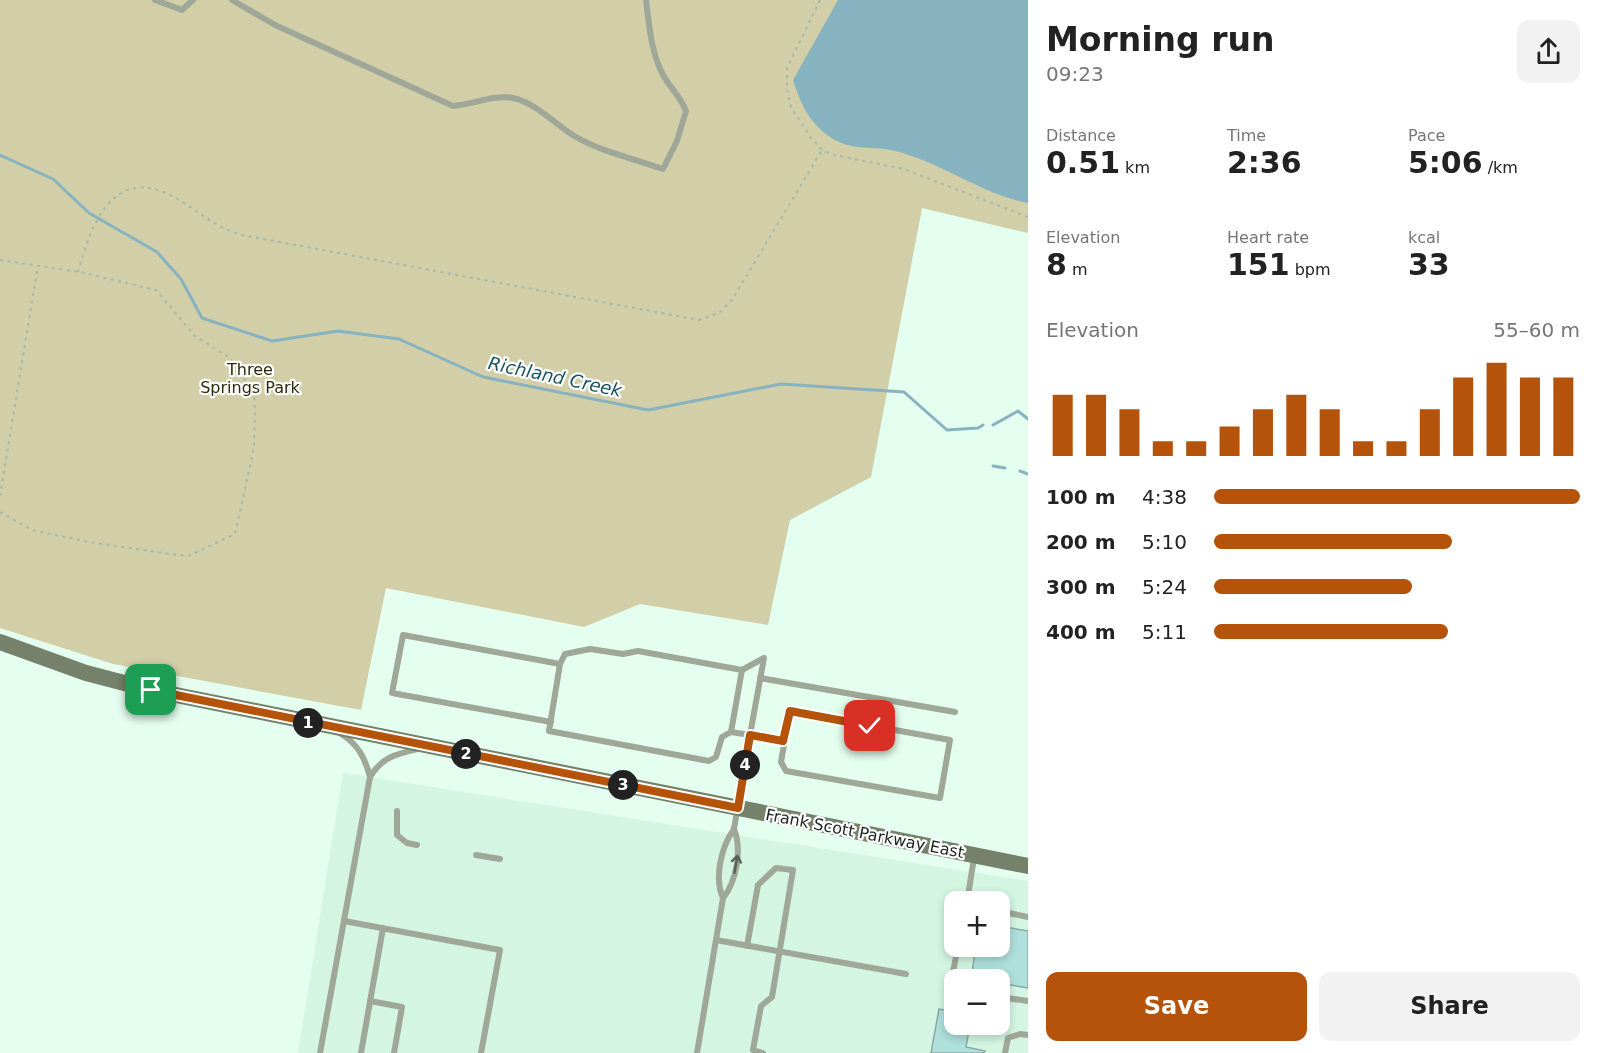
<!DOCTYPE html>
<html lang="en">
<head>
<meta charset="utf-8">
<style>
	:root { --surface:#fff; --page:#f2f2f2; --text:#222; --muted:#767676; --accent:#b45309 }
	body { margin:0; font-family:"DejaVu Sans",sans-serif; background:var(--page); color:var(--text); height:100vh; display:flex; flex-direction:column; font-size:22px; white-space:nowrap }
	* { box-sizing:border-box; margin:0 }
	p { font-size:20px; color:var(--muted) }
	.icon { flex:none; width:33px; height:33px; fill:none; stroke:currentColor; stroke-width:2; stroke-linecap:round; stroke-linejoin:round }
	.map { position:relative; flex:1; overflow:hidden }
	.drawer { display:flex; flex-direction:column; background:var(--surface); width:570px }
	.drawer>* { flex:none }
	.fabs { position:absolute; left:944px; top:891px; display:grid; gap:12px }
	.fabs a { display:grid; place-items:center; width:66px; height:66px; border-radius:12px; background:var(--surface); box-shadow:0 3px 9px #0003; font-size:30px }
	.pin { position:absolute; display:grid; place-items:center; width:51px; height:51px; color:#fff; margin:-26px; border-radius:12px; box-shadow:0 3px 9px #0006 }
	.km { position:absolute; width:30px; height:30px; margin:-15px; border-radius:50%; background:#222; color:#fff; font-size:16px; line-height:30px; text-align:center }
	.round { display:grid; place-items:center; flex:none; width:63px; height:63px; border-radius:12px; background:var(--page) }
	.headline { display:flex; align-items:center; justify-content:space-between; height:102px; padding:0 18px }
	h1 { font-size:33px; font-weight:700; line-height:45px }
	.metrics { display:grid; grid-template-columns:repeat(3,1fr); gap:9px; height:102px; padding:6px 18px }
	.metrics div { display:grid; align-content:center }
	.metrics b { font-size:30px; font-weight:700 }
	.metrics small { font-size:16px; font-weight:400 }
	.metrics p { font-size:16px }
	.chart { height:168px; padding:12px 18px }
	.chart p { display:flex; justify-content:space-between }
	.chart svg { width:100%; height:108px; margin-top:6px; stroke:var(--accent); stroke-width:6 }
	.cta { display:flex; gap:12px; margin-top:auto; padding:12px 18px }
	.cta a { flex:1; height:69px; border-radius:12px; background:var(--accent); color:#fff; font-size:24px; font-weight:700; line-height:69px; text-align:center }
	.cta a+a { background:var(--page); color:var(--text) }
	ul { padding:0 18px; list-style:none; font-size:20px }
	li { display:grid; grid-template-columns:96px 72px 1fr; align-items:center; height:45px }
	li i { height:15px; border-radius:8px; background:var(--accent) }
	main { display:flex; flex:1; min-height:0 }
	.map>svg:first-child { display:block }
	.built { fill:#d3f5e1; fill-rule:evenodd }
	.green { fill:#d2cea8 }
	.water { fill:#87b3c0 }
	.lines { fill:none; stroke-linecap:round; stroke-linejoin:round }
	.stream { stroke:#87b3c0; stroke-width:3 }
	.building { fill:#afe0dc; stroke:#8aa9a6; stroke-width:1.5 }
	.path { stroke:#a4b9ad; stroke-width:2; stroke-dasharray:3 4.5; stroke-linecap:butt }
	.service { stroke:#9fa798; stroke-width:6 }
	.secondary { stroke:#75816b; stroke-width:16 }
	.oneway { stroke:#576056 }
	.route-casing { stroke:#fff; stroke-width:12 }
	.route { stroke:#b45309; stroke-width:8 }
	.labels { text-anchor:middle; stroke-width:4.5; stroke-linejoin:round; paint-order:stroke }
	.park-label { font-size:16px; fill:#2e2b0a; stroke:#fff }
	.street-label { font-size:16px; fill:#1c2520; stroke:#fff }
	.water-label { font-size:18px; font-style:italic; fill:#165362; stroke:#fff }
</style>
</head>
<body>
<main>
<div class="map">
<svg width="1028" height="1053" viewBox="0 0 1028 1053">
	<rect width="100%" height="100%" fill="#e4feef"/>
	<path class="built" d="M343,773L1028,881V1053H298ZM954,902H999V946H954ZM954,980H999V1024H954Z"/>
	<path class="green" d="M0,0H1028V233L922,208L871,477L790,520L768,625L640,604L584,627L386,588L361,710L113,664L0,628Z"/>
	<path class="water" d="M838,0H1028V203C983,195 941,162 895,151C865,144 850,154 822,131C806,117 799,99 793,80Z"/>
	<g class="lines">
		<g class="stream">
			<path d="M0,155L53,179L89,213L157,252L181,279L202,318L272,341L338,331L399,339L483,377L648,410L781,384L904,392L947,430L978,428L983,425"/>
			<path d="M993,425L1018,411L1028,419"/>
			<path d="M993,466L1005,468"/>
			<path d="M1020,471L1028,474"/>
		</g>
	</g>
	<g class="building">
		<path d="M999,926L1028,931V988L999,983V980L971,979L976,946H999Z"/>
		<path d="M939,1009L954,1012V1024H970L966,1047L985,1051L984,1053H931Z"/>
	</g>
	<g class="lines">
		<g class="path">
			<path d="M820,0L787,68V89L791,107L811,138L822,150L834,155L904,169L1028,217"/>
			<path d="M0,260L85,273L156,290L195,336L230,358L254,393L255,412L254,448L235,534L188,556L170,554L89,542L32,530L0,512"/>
			<path d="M78,272C91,224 113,164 174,197C198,210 215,228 242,235L699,320L719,313L732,300L822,150"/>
			<path d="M0,496L38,265"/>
		</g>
		<g class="service">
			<path d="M155,0L182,10L193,0"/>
			<path d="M232,0L275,25L453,106C472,105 494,94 513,98C536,103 556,125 576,137C602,152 635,159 663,169L677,141L686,111C681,97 670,88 663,75C651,52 649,25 646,0"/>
			<path d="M590,649L623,654L638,651L742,670L764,658L750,735L731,732L722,737L716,757L709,761L549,731L560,664L565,654Z"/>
			<path d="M760,678L955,712"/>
			<path d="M790,711L950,740L940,798L786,771L781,762Z"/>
			<path d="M551,722L392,693L403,635L560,664"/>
			<path d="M731,732L742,670"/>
			<path d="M341,734C358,744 365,758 370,777"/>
			<path d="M397,811V835L407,843L417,845"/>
			<path d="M476,855L500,859"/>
			<path d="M723,898C714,878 721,847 734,829L750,735L783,740"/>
			<path d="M967,902L974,858"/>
			<path d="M999,911L1028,917"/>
			<path d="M344,921L500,950L481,1053"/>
			<path d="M716,940L906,974"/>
			<path d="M747,946L758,885L776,868L793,870L772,997L761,1006L753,1050L763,1053"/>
			<path d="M954,988H950L958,946"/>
			<path d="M999,997L1028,1001"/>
			<path d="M370,1001L402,1007L394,1053"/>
			<path d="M320,1053L370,777C382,757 396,754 418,749"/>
			<path d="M361,1053L383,928"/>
			<path d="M697,1053L723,898C737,881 742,849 734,829"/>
			<path d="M1005,1053L1008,1038L1020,1034L1028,1035"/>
		</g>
		<path class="secondary" d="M0,642L86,673L151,690L1028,866"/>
	</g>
	<defs><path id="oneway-shaft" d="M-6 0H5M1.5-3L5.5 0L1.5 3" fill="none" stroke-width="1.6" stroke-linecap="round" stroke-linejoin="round" transform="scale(1.5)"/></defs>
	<use class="oneway" href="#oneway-shaft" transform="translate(736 864) rotate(-80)"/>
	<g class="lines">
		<g class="route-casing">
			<path id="route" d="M151,690L738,808L750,735L783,741L790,711L870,726"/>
		</g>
		<use href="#route" class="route"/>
	</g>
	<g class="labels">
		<g class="park-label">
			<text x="250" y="375">Three<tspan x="250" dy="18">Springs Park</tspan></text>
		</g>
		<g class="street-label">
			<text transform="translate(865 833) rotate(11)" y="6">Frank Scott Parkway East</text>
		</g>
		<g class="water-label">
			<text transform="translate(555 377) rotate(12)" y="6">Richland Creek</text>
		</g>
	</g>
</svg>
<div class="fabs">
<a>+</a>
<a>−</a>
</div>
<div class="pin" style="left:151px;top:690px;background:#1e9e55"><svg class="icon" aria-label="arrive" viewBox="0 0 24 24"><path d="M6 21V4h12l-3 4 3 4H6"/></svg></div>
<div class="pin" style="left:870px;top:726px;background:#d93025"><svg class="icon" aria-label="check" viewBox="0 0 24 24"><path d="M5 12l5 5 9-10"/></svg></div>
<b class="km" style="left:308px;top:723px">1</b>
<b class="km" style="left:466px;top:754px">2</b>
<b class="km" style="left:623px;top:785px">3</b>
<b class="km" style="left:745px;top:765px">4</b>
</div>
<section class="drawer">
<div class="headline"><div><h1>Morning run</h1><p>09:23</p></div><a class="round"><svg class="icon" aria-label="share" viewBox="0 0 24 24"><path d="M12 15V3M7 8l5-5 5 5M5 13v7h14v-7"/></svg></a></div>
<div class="metrics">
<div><p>Distance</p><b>0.51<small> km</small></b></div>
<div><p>Time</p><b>2:36</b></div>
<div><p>Pace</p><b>5:06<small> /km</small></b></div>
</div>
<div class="metrics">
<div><p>Elevation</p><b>8<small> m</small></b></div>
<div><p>Heart rate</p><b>151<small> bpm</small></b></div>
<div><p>kcal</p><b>33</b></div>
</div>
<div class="chart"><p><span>Elevation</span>55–60 m</p>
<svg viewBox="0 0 160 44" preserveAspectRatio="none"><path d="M5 44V19M15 44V19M25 44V25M35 44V38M45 44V38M55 44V32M65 44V25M75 44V19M85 44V25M95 44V38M105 44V38M115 44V25M125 44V12M135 44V6M145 44V12M155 44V12"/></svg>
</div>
<ul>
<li><b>100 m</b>4:38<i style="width:100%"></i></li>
<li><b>200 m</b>5:10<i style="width:65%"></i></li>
<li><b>300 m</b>5:24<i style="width:54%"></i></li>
<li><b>400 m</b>5:11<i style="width:64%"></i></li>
</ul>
<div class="cta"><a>Save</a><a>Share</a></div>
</section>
</main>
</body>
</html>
